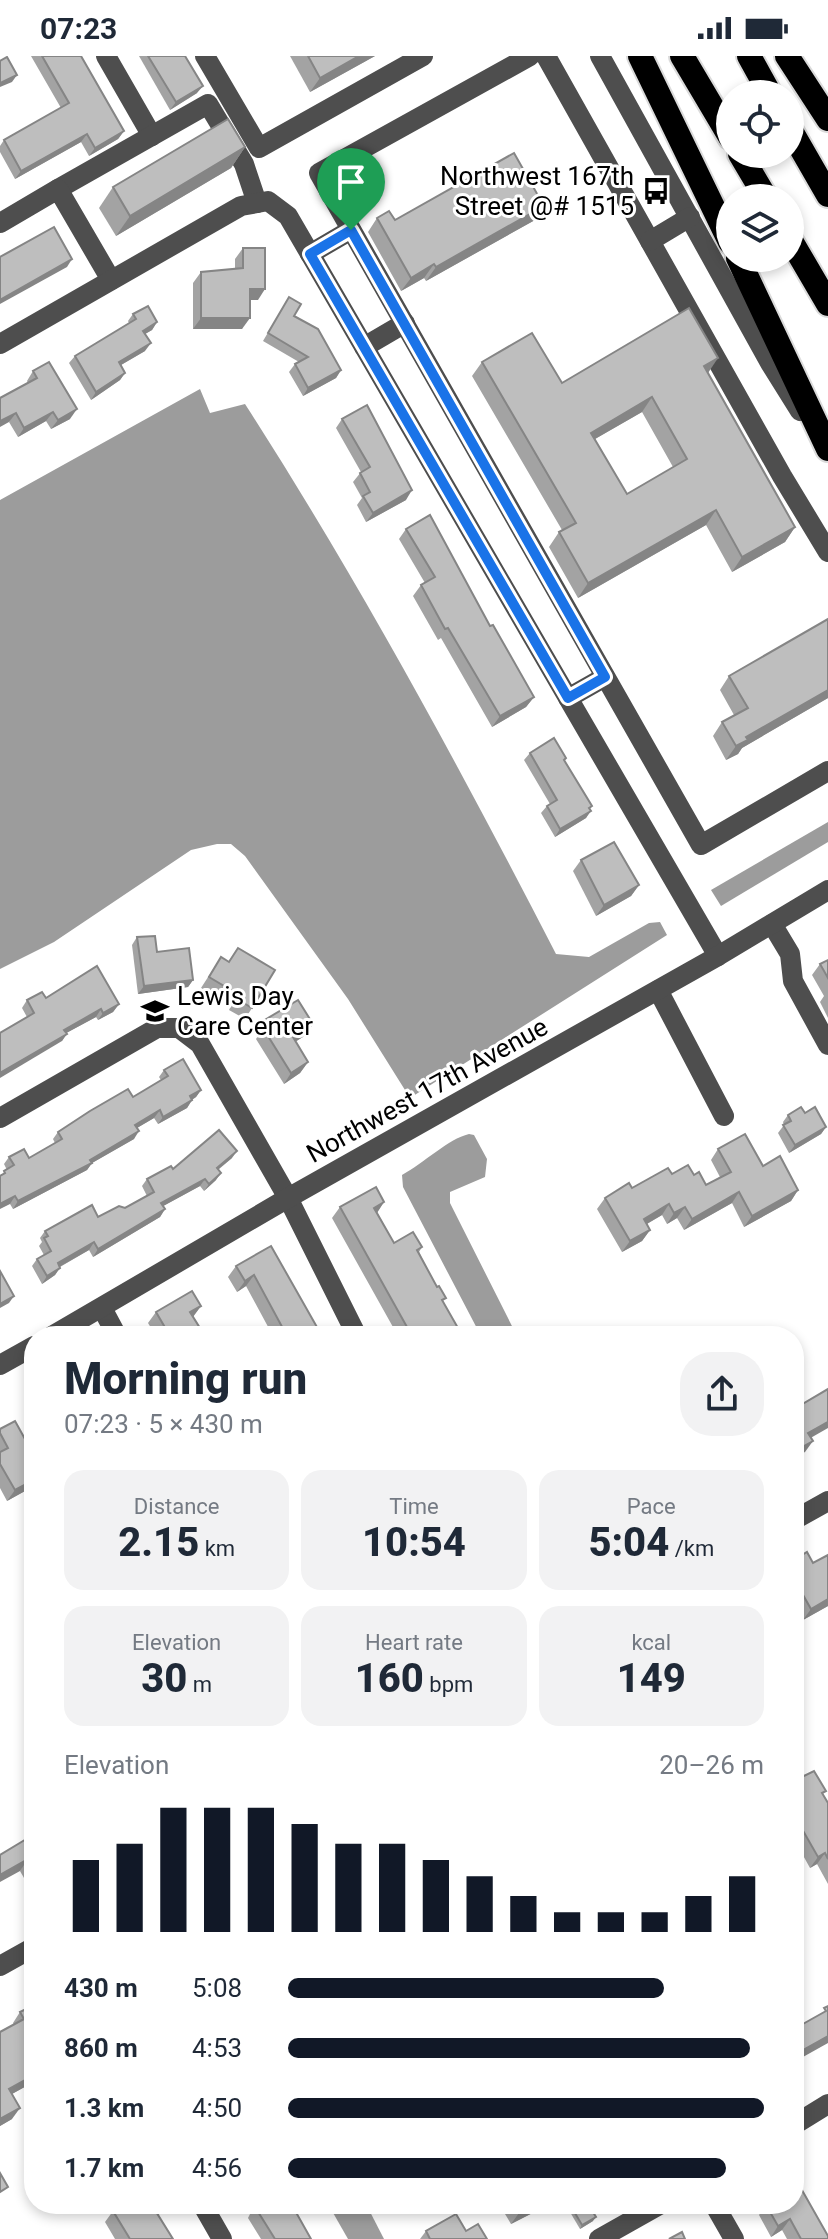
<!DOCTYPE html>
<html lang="en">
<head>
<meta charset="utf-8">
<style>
	:root { --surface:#fff; --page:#f2f2f3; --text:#1f2937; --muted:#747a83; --accent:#111827 }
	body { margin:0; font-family:Roboto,sans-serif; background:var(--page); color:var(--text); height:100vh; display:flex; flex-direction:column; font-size:30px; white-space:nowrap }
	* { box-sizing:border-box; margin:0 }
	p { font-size:26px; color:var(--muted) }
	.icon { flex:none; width:44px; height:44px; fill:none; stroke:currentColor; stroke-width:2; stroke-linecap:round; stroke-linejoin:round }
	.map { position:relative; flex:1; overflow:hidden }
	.details { position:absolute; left:24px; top:1270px; width:780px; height:888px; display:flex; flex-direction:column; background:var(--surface); border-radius:32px; box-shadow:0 4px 12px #0003 }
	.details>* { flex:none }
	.controls { position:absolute; left:716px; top:24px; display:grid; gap:16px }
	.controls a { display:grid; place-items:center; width:88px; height:88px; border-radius:50%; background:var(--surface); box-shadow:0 4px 12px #0003; font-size:40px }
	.pin { position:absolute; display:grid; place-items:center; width:68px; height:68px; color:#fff; margin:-82px -34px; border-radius:50% 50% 50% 0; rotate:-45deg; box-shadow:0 0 8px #0007 }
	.pin .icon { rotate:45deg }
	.round { display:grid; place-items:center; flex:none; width:84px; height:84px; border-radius:32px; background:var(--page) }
	.overview { display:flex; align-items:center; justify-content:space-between; height:136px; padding:0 40px }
	h1 { font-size:44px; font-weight:800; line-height:60px }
	.metrics { display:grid; grid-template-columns:repeat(3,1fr); gap:12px; height:136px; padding:8px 40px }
	.metrics div { display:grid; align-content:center; border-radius:20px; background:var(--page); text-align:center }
	.metrics b { font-size:40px; font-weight:800 }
	.metrics small { font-size:22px; font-weight:400 }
	.metrics p { font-size:22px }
	.chart { height:224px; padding:16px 40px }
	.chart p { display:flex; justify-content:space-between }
	.chart svg { width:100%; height:144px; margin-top:8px; stroke:var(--accent); stroke-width:6 }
	ul { padding:0 40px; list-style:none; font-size:26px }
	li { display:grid; grid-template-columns:128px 96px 1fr; align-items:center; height:60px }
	li i { height:20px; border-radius:10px; background:var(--accent) }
	.status { display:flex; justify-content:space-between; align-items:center; height:56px; padding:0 40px; background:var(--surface); direction:ltr }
	.status svg { height:22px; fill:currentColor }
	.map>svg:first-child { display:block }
	.water { fill:#9c9c9c }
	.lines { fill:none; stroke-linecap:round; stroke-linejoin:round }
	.highway-casing { stroke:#dbdbdb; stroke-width:28 }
	.minor { stroke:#4e4e4e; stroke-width:20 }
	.highway { stroke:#000; stroke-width:24 }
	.wall { fill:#a3a3a3; fill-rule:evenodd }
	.shaded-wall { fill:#858585 }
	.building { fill:#bebebe; stroke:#858585; stroke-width:2; fill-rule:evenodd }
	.route-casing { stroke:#fff; stroke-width:16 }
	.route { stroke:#1a73e8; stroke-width:10 }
	.labels { text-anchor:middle; stroke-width:6; stroke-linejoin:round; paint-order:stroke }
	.poi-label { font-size:26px; fill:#000; stroke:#fff; text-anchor:end }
	.street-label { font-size:26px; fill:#000; stroke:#fff }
</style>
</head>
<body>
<div class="status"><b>07:23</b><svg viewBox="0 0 49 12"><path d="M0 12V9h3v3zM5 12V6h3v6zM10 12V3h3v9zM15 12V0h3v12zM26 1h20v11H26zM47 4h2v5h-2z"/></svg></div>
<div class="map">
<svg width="828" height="2183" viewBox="0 0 828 2183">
	<rect width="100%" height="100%" fill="#fff"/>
	<g class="water">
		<path d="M200,333L210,357L245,348C359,525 459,710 556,898L589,901L649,867L660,866L667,879L410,1042L348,943L245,800L231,788H217L191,794L54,886L0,913V444Z"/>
		<path d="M828,766V786L721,850L711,834Z"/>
		<path d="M469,1078L474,1079L487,1103L485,1121L450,1136V1147L517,1280H481L403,1131L402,1119C424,1107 448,1083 469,1078Z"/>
		<path d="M328,2148H366L384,2183H348Z"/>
	</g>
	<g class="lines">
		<g class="highway-casing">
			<g id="highway">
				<path d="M640,0L730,186"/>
				<path d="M682,0L730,81"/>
				<path d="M749,0L770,38"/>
				<path d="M787,0L828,63"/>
				<path d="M790,73L828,139"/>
				<path d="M740,98L766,142"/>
				<path d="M790,183L828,248"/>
				<path d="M738,202L828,393"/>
			</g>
		</g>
		<g class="minor">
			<path d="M106,0L152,80"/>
			<path d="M205,0L259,92L423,0"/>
			<path d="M530,0L319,117L701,789L828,715"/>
			<path d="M546,0L782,420L828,496"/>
			<path d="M600,0L770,307L800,355"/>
			<path d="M58,133L208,48L244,108L257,147"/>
			<path d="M0,167L58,133L111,224"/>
			<path d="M650,185L690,161"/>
			<path d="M310,198L351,174"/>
			<path d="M0,288L241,150L268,145L288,160L718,900"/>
			<path d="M364,291L405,267"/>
			<path d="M568,642L605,621"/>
			<path d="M772,868L790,898L793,925L828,989"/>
			<path d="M658,934L724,1060"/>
			<path d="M0,1062L157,972H179L200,988L288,1142L357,1280"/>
			<path d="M102,1252L117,1280"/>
			<path d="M52,1280L288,1142L718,900L828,834"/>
			<path d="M0,1309L34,1290"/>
			<path d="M794,1464L828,1445"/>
			<path d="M0,1910L34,1891"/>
			<path d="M794,2069L828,2048"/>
			<path d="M202,2148L222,2183"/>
			<path d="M714,2148L734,2183"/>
			<path d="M599,2183L661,2148"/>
		</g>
		<use href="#highway" class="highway"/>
	</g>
	<g class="wall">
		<path d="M31,0H81L124,75L118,83L89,100L81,86L15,123L0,96V90L4,84L61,52Z"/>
		<path d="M139,0H185L197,37L170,54Z"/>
		<path d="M290,0H375L310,36Z"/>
		<path d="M245,91L231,112L116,180L99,152L113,131Z"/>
		<path d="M377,162L395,164H535L426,225L424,222L401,235L368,176Z"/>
		<path d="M243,192L258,244H250L242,273H193V227L201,216L235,213V203Z"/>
		<path d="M289,241L294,260L341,314L336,322L303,340L289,316L295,308L299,306L263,285Z"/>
		<path d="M133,258L157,266L152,274L145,278V295L121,309L125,317L120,324L91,344L69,307L75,300L129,267L128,265Z"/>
		<path d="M482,306L562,327L708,317L795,471L785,486L732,516L706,469L578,542L549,491L559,476L562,474L472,320ZM642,356L673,411L627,438L595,383Z"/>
		<path d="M33,315L70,363L51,373L46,365L18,381L9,366L28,327L27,325Z"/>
		<path d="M342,363L406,444L366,466L357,449L362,442L353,426L361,416L336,372Z"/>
		<path d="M406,473L490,570L534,641L526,651L492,671L441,582L438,584L413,540L421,529L425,527L399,483Z"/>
		<path d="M828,563V642L742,692L738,698L726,704L713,680L722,666L734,659L720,634L729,620Z"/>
		<path d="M530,697L566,702L564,704L590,753L586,762L555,781L541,757L547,750L550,748L524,704Z"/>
		<path d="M581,804L639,829L631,840L596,860L573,815Z"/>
		<path d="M137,881L193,924L188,931L138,938L132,889Z"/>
		<path d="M238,892L252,952L245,963L229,954L231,950L201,932L221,901L228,906Z"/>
		<path d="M828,904V962L820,946L824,940L812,919L820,908Z"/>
		<path d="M46,942L119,948L113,956L98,964L96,961L66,977L62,985L27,961L22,952L27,944Z"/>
		<path d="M263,965L306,979L295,986L308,1006L300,1017L284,1028L256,983L258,980L255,976Z"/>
		<path d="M164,1014L201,1034L196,1041L192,1044L187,1052L158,1068L154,1062L137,1072L134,1083L92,1107L87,1114L13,1153L10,1148L2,1119L7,1114L4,1108L9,1101L29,1102L55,1087L53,1083L58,1076L133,1041L161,1024L159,1021Z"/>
		<path d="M788,1059L826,1071L821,1078L789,1097L778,1077L784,1069L783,1066Z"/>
		<path d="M718,1093L763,1110L798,1134L791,1145L744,1171L732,1147L684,1174L677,1162L667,1168L662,1159L647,1168L650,1174L642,1185L622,1196L597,1153L605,1142L672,1118L694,1119L706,1129L720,1121L711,1104Z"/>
		<path d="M232,1102L218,1114L216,1124L204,1135L200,1130L163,1150L165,1153L160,1161L93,1201L89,1194L60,1211L55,1219L42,1228L32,1210L37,1203L44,1199L39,1190L42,1186L40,1182L45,1175L98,1161L125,1152L147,1140L142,1130L147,1123L173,1113Z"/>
		<path d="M384,1146L377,1156L394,1187L422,1191L419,1196L443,1246L458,1280H398L332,1162L340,1151Z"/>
		<path d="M271,1190L322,1280H273L246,1230L237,1236L228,1221L236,1210Z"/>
		<path d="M201,1250L193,1260L205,1280H156L148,1267L156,1256Z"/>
		<path d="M0,1373L34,1430L7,1445L0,1432Z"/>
		<path d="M34,1477V1489L30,1482Z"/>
		<path d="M794,1504L828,1550L803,1564L794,1548Z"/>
		<path d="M794,1706L804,1720L823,1739L828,1747V1828L817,1808L810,1812L794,1783Z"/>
		<path d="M34,1785V1816L24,1822L20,1815Z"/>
		<path d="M34,1949L32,2008L34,2011V2022L30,2028L12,2038V2063L0,2070V1976L14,1969L13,1967L20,1956Z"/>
		<path d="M125,2148H168L161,2157L158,2159L173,2183H115L105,2166L113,2155Z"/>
		<path d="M244,2148H299L295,2154L311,2183H261L248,2162L250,2158Z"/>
		<path d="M499,2148H550L511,2168Z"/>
		<path d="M766,2148L828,2183H787L782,2174L771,2181L759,2159Z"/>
		<path d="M572,2152L593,2165L580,2173L570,2156Z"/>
		<path d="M426,2175H466L487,2183H420Z"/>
	</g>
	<g class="shaded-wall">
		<path d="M359,0H375L310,36L320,22Z"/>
		<path d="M17,19L12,26L0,31V27Z"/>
		<path d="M203,30L197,37L170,54L176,46Z"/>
		<path d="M124,75L118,83L89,100L95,92Z"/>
		<path d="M87,78L81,86L15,123L21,115Z"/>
		<path d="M245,91L231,112L116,180L130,160Z"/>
		<path d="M544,150L535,164L426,225L436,211Z"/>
		<path d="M72,203L67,211L0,248V244Z"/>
		<path d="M434,208L424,222L401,235L411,222Z"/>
		<path d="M250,233H265L258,244H242Z"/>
		<path d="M201,262H250L242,273H193Z"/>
		<path d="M157,266L152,274L138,282L143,275Z"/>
		<path d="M151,287L145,295L114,313L119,306Z"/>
		<path d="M718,302L708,317L704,310Z"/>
		<path d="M341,314L336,322L303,340L308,332Z"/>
		<path d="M125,317L120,324L91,344L96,336Z"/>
		<path d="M652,341L642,356L581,391L591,377Z"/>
		<path d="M77,353L70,363L51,373L58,364Z"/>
		<path d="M53,356L46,365L18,381L24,372Z"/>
		<path d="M16,357L9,366L0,371V365Z"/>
		<path d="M412,434L406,444L366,466L373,457Z"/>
		<path d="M716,454L706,469L578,542L588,527Z"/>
		<path d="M795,471L785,486L732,516L742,501Z"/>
		<path d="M828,634V642L742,692L738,698L726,704L736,690L746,681Z"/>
		<path d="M534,641L526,651L492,671L500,660Z"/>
		<path d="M592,750L587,757L591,755L586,762L555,781L560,773Z"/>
		<path d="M639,829L631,840L596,860L604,849Z"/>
		<path d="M193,924L188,931L138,938L144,930Z"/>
		<path d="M119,948L113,956L98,964L103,957Z"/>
		<path d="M101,953L96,961L59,981L64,974Z"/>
		<path d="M313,968L306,979L285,992L293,981Z"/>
		<path d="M67,978L62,985L0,1022V1017Z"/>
		<path d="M308,1006L300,1017L284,1028L291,1017Z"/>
		<path d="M201,1034L196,1041L185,1048L190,1040Z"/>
		<path d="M192,1044L187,1052L158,1068L163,1061Z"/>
		<path d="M160,1054L154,1062L130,1076L135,1069Z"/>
		<path d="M826,1071L821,1078L789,1097L795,1089Z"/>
		<path d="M139,1075L134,1083L92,1107L87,1114L13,1153L18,1145Z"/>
		<path d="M237,1095L232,1102L211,1119L217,1112Z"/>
		<path d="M221,1117L216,1124L204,1135L209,1128Z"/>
		<path d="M205,1123L200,1130L156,1154L161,1147Z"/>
		<path d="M798,1134L791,1145L744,1171L752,1160Z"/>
		<path d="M739,1136L732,1147L684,1174L692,1163Z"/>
		<path d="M15,1140L10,1148L0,1153V1148Z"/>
		<path d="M384,1146L377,1157L374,1152Z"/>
		<path d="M669,1148L662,1159L636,1174L644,1163Z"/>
		<path d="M685,1151L677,1162L667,1168L674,1157Z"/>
		<path d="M165,1153L160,1161L93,1201L98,1193Z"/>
		<path d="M650,1174L642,1185L622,1196L630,1185Z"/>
		<path d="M94,1186L89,1194L52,1215L58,1207Z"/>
		<path d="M60,1212L55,1219L42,1228L47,1220Z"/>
		<path d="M254,1219L246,1230L237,1236L245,1225Z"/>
		<path d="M14,1240L9,1247L0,1252V1248Z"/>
		<path d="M201,1250L193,1261L190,1256Z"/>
		<path d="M828,1366V1372L800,1388L808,1377Z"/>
		<path d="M813,1385L805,1396L794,1402L795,1395Z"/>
		<path d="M34,1424V1430L7,1445L15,1434Z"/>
		<path d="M828,1543V1550L803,1564L811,1553Z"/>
		<path d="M825,1797L817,1808L810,1812L818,1801Z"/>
		<path d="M28,1803L20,1815L0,1826V1819Z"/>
		<path d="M34,1809V1816L24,1822L33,1810Z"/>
		<path d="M828,1980V1987L794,2006V1999Z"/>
		<path d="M34,2019V2022L30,2028L1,2044L9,2033Z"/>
		<path d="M20,2052L12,2063L0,2070V2063Z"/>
		<path d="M166,2148H168L161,2157L148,2165L155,2154Z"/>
		<path d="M537,2148H550L511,2168L519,2157Z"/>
		<path d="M596,2161L593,2165L580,2173L582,2169Z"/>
		<path d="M790,2163L782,2174L771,2181L778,2170Z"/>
	</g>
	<g class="building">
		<path d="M42,0H81L124,75L95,92L87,78L21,115L4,84L69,47Z"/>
		<path d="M148,0H185L203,30L176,46Z"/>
		<path d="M308,0H359L320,22Z"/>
		<path d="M7,1L17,19L0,27V5Z"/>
		<path d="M228,63L245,91L130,160L113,131Z"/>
		<path d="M514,97L544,150L436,211L434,208L411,222L377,162L389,155L395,164Z"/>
		<path d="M54,171L72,203L0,244V201Z"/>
		<path d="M243,192H265V233H250V262H201V216L243,212Z"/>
		<path d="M289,241L301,248L294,260L318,273L341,314L308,332L295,308L308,301L268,277Z"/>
		<path d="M148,250L157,266L143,275L151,287L119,306L125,317L96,336L75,300L136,263L133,258Z"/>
		<path d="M689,252L718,302L704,310L795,471L742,501L716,454L588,527L559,476L576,467L482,306L532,277L562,327ZM652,341L687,403L627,438L591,377Z"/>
		<path d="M49,306L77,353L58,364L53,356L24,372L16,357L0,365V342L37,322L33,315Z"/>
		<path d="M367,349L412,434L373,457L363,440L370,436L360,417L370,411L342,363Z"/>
		<path d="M430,459L490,570L493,569L534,641L500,660L448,572L445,573L421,529L435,521L406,473Z"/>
		<path d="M828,563V634L746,681L748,684L736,690L722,666L748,652L729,620Z"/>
		<path d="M554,682L566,702L564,704L592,750L589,752L591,755L560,773L547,750L557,744L530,697Z"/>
		<path d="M614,786L639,829L604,849L581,804Z"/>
		<path d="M155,880L157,896L189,892L193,924L144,930L137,881Z"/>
		<path d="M238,892L275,914L252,952L237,943L239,939L209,921L221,901L229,906Z"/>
		<path d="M828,904V922L820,908Z"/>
		<path d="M97,910L119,948L103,957L101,953L64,974L67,978L0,1017V977L34,957L27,944L42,936L46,942Z"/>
		<path d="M298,944L313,968L293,981L308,1006L291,1017L263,972L266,970L263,965Z"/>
		<path d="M183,1003L201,1034L190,1040L192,1044L163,1061L160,1054L135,1069L139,1075L90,1104L92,1107L18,1145L15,1140L0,1148V1120L5,1117L4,1115L14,1109L9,1101L24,1093L29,1102L62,1083L58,1076L90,1055L128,1033L133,1041L168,1020L164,1014Z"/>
		<path d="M801,1051L805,1057L815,1051L826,1071L795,1089L783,1069L791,1065L788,1059Z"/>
		<path d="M219,1074L237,1095L217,1112L221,1117L209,1128L205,1123L161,1147L165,1153L98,1193L94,1186L58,1207L60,1212L47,1220L37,1203L51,1195L44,1182L48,1180L45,1175L92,1149L98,1161L119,1150L125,1152L154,1136L147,1123L171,1110L173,1113Z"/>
		<path d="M745,1078L763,1110L780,1100L798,1134L752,1160L739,1136L692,1163L685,1151L674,1157L669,1148L644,1163L650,1174L630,1185L605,1142L629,1127L632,1132L668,1112L672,1118L688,1109L694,1119L699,1116L706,1129L731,1116L718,1093Z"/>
		<path d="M376,1131L384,1146L374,1152L394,1187L413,1176L422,1191L417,1194L437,1231L439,1230L446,1242L442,1244L458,1272L454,1274L458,1280H412L340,1151Z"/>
		<path d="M271,1190L322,1280H287L254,1219L245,1225L236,1210Z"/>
		<path d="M0,1215L14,1240L0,1248Z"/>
		<path d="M192,1235L201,1250L190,1256L205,1280H170L156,1256Z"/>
		<path d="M828,1333V1366L808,1377L813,1385L795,1395L794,1353Z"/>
		<path d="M15,1365L25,1383L34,1377V1424L15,1434L0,1408V1396L8,1392L0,1377V1373Z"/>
		<path d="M807,1496L813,1507L828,1499V1543L811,1553L794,1523V1504Z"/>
		<path d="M794,1706L804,1720L814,1715L826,1735L822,1737L828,1747V1803L825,1797L818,1801L794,1759Z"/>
		<path d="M28,1782L32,1788L34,1785V1809L33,1810L28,1803L0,1819V1799Z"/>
		<path d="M34,1949V2000L29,2003L34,2011V2019L9,2033L20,2052L0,2063V1976L24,1963L20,1956Z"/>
		<path d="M828,1950V1980L794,1999V1973L826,1955L824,1952Z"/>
		<path d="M0,2117L8,2131L0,2136Z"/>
		<path d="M794,2120L828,2180V2183H801L790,2163L778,2170L766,2149L794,2148Z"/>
		<path d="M125,2148H166L155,2154L173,2183H130L113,2155Z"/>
		<path d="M258,2148H299L293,2151L311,2183H275L255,2151L258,2149Z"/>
		<path d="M513,2148H537L519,2157Z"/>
		<path d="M579,2148H588L596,2161L582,2169L572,2152Z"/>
		<path d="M456,2158L466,2175L478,2168L487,2183H430L426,2175Z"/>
		<path d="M682,2176L685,2183H669Z"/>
	</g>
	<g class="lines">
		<g class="route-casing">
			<path id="route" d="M351,174L605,621L568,642L310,198Z"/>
		</g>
		<use href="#route" class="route"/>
	</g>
	<defs>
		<g id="bus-bare" transform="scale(2.16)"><path d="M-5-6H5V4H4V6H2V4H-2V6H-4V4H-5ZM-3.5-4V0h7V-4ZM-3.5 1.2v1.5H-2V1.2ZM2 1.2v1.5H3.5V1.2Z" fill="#000" stroke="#fff" stroke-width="2.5" paint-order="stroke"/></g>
		<g id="school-bare" transform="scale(2.16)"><path d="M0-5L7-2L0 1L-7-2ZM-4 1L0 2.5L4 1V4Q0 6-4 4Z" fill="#000" stroke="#fff" stroke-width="2.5" paint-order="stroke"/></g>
	</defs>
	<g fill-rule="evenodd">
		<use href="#bus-bare" x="656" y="135"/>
		<use href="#school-bare" x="155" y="955"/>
	</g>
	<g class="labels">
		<g class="poi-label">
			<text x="634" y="129">Northwest 167th<tspan x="634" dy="30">Street @# 1515</tspan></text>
			<text x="177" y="949" text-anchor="start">Lewis Day<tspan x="177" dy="30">Care Center</tspan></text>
		</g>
		<g class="street-label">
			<text transform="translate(427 1034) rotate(-29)" y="9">Northwest 17th Avenue</text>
		</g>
	</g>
</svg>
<div class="controls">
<a><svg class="icon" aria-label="locate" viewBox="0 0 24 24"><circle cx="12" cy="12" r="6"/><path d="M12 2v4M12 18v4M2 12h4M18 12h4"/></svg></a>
<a><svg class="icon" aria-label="layers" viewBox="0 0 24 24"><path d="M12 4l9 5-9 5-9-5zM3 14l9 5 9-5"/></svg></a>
</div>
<div class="pin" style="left:351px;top:174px;background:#1e9e55"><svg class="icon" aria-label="arrive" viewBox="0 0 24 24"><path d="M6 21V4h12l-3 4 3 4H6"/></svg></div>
<section class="details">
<div class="overview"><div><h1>Morning run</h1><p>07:23 · 5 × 430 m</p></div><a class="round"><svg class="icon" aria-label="share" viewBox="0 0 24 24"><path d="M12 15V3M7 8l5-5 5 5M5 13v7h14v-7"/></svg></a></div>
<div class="metrics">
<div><p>Distance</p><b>2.15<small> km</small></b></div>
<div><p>Time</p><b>10:54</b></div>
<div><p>Pace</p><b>5:04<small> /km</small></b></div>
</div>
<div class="metrics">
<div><p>Elevation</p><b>30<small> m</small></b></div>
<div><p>Heart rate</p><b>160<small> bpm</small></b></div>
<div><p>kcal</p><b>149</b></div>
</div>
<div class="chart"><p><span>Elevation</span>20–26 m</p>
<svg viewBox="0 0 160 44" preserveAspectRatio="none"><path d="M5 44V22M15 44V17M25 44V6M35 44V6M45 44V6M55 44V11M65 44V17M75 44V17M85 44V22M95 44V27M105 44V33M115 44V38M125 44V38M135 44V38M145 44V33M155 44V27"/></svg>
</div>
<ul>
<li><b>430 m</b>5:08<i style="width:79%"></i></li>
<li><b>860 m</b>4:53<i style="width:97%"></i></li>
<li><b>1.3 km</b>4:50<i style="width:100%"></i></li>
<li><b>1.7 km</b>4:56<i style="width:92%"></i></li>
</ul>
</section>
</div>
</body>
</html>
